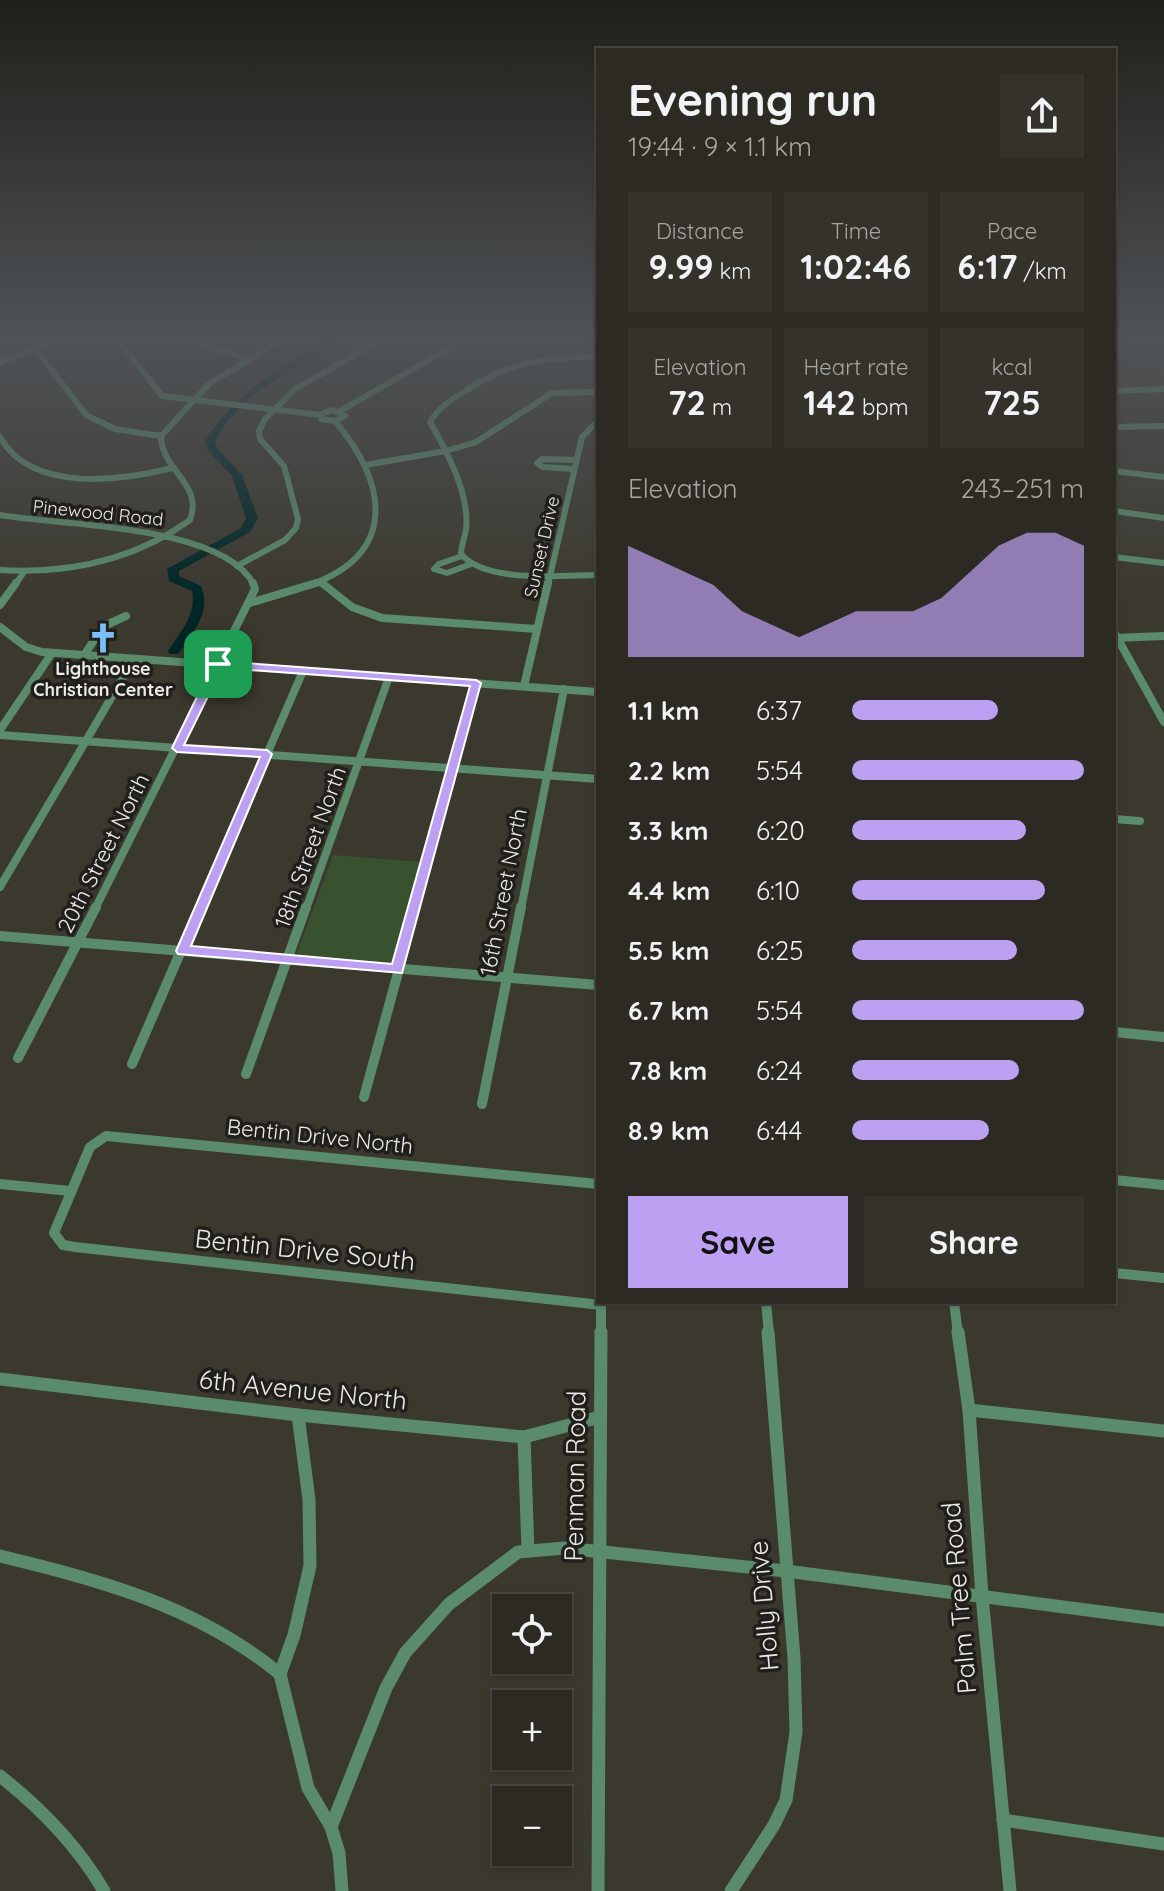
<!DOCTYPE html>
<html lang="en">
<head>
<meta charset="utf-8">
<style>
	:root { --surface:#2c2a22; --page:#34322a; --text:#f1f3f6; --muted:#a6a7a5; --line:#484640; --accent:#bca0f2 }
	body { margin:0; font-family:Quicksand,sans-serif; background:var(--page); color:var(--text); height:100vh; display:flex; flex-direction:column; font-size:30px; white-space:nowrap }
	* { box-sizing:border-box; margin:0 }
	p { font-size:26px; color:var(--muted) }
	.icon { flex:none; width:44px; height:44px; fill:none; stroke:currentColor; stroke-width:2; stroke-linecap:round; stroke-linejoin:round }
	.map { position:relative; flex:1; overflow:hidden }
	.panel { position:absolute; left:596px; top:48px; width:520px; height:1256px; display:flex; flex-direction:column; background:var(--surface); border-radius:0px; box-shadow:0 2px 6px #0004,0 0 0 2px var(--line) }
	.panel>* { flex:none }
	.fabs { position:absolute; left:492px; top:1594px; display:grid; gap:16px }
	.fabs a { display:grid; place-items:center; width:80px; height:80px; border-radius:0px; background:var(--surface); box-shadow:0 2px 6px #0004,0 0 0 2px var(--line); font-size:40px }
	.pin { position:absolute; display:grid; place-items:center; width:68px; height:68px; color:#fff; margin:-34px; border-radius:16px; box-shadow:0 4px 12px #0006 }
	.round { display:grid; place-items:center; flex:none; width:84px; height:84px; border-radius:0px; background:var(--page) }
	.summary { display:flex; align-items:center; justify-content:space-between; height:136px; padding:0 32px }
	h1 { font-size:44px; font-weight:700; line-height:60px }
	.stats { display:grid; grid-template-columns:repeat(3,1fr); gap:12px; height:136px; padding:8px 32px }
	.stats div { display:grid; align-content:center; border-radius:0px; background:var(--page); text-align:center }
	.stats b { font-size:34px; font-weight:700 }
	.stats small { font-size:22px; font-weight:400 }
	.stats p { font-size:22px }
	.chart { height:224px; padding:16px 32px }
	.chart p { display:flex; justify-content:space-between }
	.chart svg { width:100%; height:144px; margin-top:8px; fill:var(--accent); opacity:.7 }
	.primary-button { display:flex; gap:16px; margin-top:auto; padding:16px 32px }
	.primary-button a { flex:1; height:92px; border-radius:0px; background:var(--accent); color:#111; font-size:32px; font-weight:700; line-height:92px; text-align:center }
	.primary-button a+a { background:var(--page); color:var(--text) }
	ul { padding:0 32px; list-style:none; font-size:26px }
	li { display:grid; grid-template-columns:128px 96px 1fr; align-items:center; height:60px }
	li i { height:20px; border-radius:10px; background:var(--accent) }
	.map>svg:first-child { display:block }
	.built { fill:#443f2f }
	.green { fill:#38522f }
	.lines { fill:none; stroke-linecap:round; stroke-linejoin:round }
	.river { fill:#012627; fill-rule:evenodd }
	.minor-far3 { stroke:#5a8b6b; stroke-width:6 }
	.minor-far2 { stroke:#5a8b6b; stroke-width:8 }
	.minor-far1 { stroke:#5a8b6b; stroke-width:10 }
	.minor { stroke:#5a8b6b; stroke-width:13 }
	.route { fill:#bca0f2; stroke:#fff; stroke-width:2; fill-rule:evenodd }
	.labels { text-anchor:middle; stroke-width:7; stroke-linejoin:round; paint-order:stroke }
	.far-street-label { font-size:18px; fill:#eceae4; stroke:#201f1b }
	.far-poi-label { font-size:18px; font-weight:bold; fill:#eceae4; stroke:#201f1b }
	.street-label { font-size:22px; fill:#eceae4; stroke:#201f1b }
	.near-street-label { font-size:26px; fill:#eceae4; stroke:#201f1b }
</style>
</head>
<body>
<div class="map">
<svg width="1164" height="1891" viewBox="0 0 1164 1891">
	<rect width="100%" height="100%" fill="#3b382e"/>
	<path class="built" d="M1114,337H1164V385L1114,386Z"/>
	<path class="green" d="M333,855L422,862L395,965L296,956Z"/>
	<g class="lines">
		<path class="river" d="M334,337H345L254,394L226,423L215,441L217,448L242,475L258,518L250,532L179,571V576L201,586C212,612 192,634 178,654H170L168,651C180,633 197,614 192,591L169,581L167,569L241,528L246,518L232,476L208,451L205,441C238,388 283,368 334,337Z"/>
		<g class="minor-far3">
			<path d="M116,337L162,396L321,415"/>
			<path d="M200,343L248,359"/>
			<path d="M35,348L86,415L115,429L161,436"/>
			<path d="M598,357C548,356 509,362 467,390C452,399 439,407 430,422C447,452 470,494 466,529C465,538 461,545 461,554C487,584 561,575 598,575"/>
			<path d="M0,362L64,337"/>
			<path d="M1114,391L1164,389"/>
			<path d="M333,410L345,416L335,421L321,419L323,413Z"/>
			<path d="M340,411L469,337"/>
			<path d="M1114,427L1164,426"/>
			<path d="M0,437C31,493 120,481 172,468"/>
			<path d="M365,465L446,451L476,442L552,393L598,392"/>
			<path d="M574,469L543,467L537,463L542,459L576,460"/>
			<path d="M1114,471L1164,477"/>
			<path d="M1114,511L1164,518"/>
			<path d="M0,515C60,526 223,524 254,585"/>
			<path d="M462,556L439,564L434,569L447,573L471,564"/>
			<path d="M1114,557L1164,563"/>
			<path d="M237,566L285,540L296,528L298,519L284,466L260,439L259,431L265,419L295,389L386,337"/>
			<path d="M0,570C68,574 134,560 190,520C204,484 161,470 161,436L210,383L274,345L281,337"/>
			<path d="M321,582L324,585"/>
			<path d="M15,585L24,572"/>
			<path d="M310,585C399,553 387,483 335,421"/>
			<path d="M548,585L582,437L598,421"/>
		</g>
		<g class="minor-far2">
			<path d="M322,583L352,607L382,618L537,629"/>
			<path d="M250,603L316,583"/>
			<path d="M0,605L16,583"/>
			<path d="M0,627L26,647L42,652L598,692"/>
			<path d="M1114,632L1164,722"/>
			<path d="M1114,638L1164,636"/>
			<path d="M84,655L104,626L126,616"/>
			<path d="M524,686L548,583"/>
			<path d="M0,730L52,653"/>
			<path d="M0,735L598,779"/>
			<path d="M1114,819L1140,821"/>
			<path d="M0,887L134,659"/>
			<path d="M95,909L255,589L253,583"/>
			<path d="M200,909L303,671"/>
			<path d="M306,909L389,677"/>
			<path d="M415,909L476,683"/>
			<path d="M521,909L564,689"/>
		</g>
		<g class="minor-far1">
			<path d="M0,936L598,985"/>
			<path d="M1114,1032L1164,1037"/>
			<path d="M18,1058L96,907"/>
			<path d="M132,1064L200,907"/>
			<path d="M246,1074L306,907"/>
			<path d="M364,1097L416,907"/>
			<path d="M482,1104L521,907"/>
			<path d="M1114,1180L1164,1185"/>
			<path d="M0,1184L70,1191"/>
			<path d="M598,1184L106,1136L90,1147L54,1233L63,1245L75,1247L601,1305"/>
			<path d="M1114,1273L1164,1278"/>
			<path d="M766,1302L769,1334"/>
			<path d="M954,1302L958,1334"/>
			<path d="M601,1334V1302"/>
		</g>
		<g class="minor">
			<path d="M958,1332L969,1410L982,1596L1010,1891"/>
			<path d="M0,1379L298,1415L524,1437L600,1417"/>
			<path d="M969,1410L1164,1431"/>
			<path d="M298,1415L309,1500L310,1566L294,1635L280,1674L308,1788L331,1827"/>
			<path d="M524,1437L528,1551"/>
			<path d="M0,1556C102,1580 198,1607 280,1674"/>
			<path d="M0,1776C42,1809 77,1845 104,1891"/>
			<path d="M1003,1820L1164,1844"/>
			<path d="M342,1891L339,1853L331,1827L386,1688L405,1653L449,1604L518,1552L565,1548L786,1571L1164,1620"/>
			<path d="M598,1891L601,1332"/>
			<path d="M731,1891L774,1825L786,1800L796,1732L794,1658L768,1332"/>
		</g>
	</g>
	<linearGradient id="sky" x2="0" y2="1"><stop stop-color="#201f19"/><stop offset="0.56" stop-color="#4f5357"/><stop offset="1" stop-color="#4f5357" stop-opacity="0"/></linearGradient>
	<rect width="1164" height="601" fill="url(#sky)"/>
	<path class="route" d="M218,661L476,680L481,683L402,973L178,954L176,951L260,757L177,752L172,748L213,664ZM222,668L470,686L392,964L191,946L272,754L267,750L184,745Z"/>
	<defs>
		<g id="church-bare" transform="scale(2.4)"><path d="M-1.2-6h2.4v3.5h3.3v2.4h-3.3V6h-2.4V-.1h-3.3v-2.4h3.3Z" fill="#7bbef8" stroke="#201f1b" stroke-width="2.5" paint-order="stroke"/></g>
	</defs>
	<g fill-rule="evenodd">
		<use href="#church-bare" x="103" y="638"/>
	</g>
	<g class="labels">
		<g class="far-street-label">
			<text transform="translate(98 513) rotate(6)" y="6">Pinewood Road</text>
			<text transform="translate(542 547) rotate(-77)" y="6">Sunset Drive</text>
		</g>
		<g class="far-poi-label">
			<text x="103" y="675">Lighthouse<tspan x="103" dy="21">Christian Center</tspan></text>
		</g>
		<g class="street-label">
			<text transform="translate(310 847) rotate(-70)" y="8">18th Street North</text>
			<text transform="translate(103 853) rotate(-63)" y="8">20th Street North</text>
			<text transform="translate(503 892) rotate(-79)" y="8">16th Street North</text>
			<text transform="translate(320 1136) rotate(6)" y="8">Bentin Drive North</text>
		</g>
		<g class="near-street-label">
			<text transform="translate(305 1250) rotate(6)" y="9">Bentin Drive South</text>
			<text transform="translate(303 1390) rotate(6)" y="9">6th Avenue North</text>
			<text transform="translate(575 1476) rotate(-89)" y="9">Penman Road</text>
			<text transform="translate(959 1598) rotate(-95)" y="9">Palm Tree Road</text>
			<text transform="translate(764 1606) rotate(-95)" y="9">Holly Drive</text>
		</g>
	</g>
</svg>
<div class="fabs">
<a><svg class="icon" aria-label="locate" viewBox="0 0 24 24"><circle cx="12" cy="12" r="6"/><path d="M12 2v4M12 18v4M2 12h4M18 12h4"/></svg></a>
<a>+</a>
<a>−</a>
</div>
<div class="pin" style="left:218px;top:664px;background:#1e9e55"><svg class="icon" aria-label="arrive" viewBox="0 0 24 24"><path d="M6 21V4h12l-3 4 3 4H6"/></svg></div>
<section class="panel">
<div class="summary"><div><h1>Evening run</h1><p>19:44 · 9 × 1.1 km</p></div><a class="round"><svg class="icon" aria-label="share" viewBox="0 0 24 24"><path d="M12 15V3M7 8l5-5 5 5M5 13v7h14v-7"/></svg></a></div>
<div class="stats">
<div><p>Distance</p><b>9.99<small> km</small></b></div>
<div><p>Time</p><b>1:02:46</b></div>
<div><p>Pace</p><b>6:17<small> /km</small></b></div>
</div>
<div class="stats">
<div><p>Elevation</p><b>72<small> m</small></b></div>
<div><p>Heart rate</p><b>142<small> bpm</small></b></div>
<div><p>kcal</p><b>725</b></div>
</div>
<div class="chart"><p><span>Elevation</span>243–251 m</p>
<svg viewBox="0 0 160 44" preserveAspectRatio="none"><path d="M0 44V10L10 14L20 18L30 22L40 30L50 34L60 38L70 34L80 30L90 30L100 30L110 26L120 18L130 10L140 6L150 6L160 10V44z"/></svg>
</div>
<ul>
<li><b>1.1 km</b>6:37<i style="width:63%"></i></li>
<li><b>2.2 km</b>5:54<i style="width:100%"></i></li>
<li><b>3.3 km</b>6:20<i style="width:75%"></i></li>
<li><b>4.4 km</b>6:10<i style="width:83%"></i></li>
<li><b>5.5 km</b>6:25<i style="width:71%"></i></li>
<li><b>6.7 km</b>5:54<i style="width:100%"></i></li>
<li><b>7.8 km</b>6:24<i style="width:72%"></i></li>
<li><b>8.9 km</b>6:44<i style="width:59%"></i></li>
</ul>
<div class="primary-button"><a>Save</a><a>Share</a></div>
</section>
</div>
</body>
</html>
